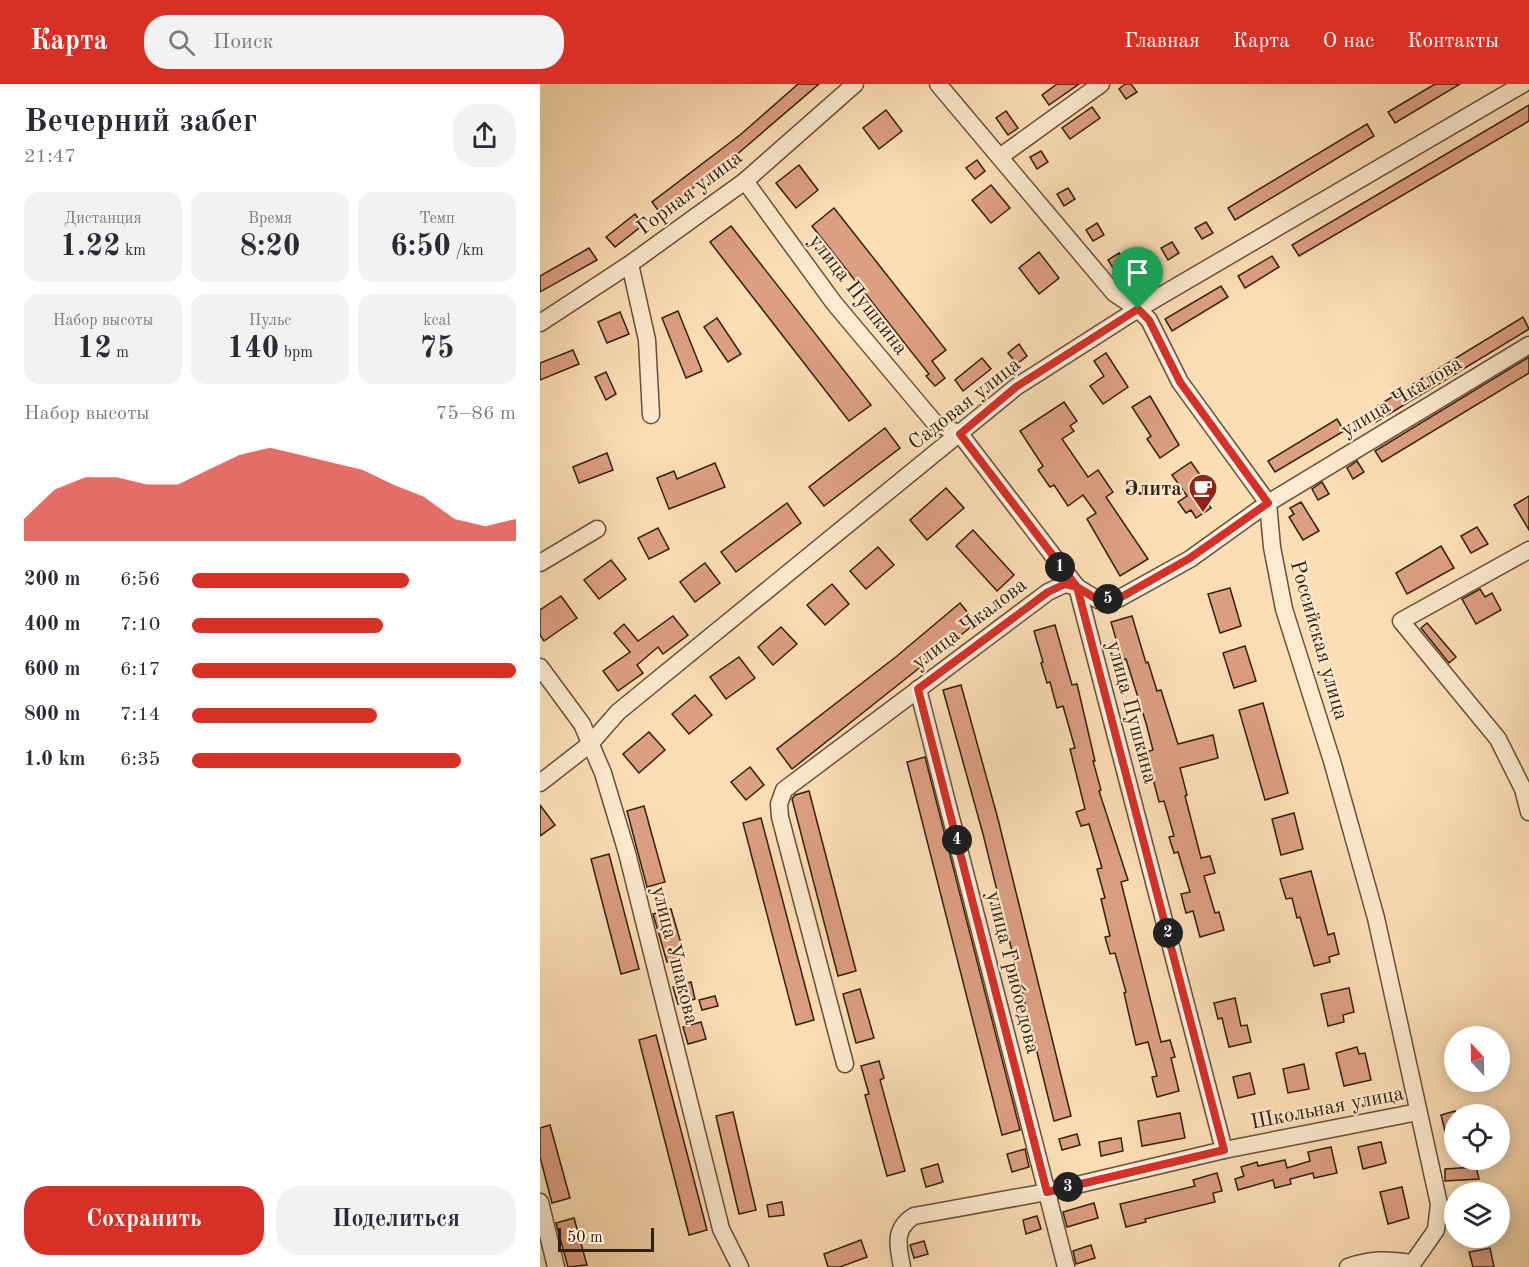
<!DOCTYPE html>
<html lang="ru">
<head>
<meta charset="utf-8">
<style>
	:root { --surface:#fff; --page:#f2f2f3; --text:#2b2b33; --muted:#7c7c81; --accent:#d93025 }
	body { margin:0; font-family:"Old Standard TT",serif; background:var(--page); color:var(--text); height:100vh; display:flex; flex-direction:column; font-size:22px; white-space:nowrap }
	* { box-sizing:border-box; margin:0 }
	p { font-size:20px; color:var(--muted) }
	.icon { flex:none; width:33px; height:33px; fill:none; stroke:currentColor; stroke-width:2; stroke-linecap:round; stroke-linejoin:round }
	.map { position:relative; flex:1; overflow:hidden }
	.details { display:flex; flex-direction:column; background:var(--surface); width:540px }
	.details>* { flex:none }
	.needle { width:39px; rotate:338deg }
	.controls { position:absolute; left:904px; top:942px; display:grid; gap:12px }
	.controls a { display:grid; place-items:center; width:66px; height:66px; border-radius:50%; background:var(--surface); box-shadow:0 3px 15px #0003; font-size:30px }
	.scale { position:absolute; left:18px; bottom:15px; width:96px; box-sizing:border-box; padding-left:6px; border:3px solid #33200f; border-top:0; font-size:16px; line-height:21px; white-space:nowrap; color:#33200f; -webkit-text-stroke:4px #fdeacf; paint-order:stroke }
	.pin { position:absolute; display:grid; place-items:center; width:51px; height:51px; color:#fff; margin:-62px -26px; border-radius:50% 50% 50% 0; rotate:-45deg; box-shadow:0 0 6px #0007 }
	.pin .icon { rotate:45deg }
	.km { position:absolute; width:30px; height:30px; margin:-15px; border-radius:50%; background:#222; color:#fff; font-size:16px; line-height:30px; text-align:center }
	.round { display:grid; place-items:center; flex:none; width:63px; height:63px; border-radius:24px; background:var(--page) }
	.overview { display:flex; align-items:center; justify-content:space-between; height:102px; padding:0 24px }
	h1 { font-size:33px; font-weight:800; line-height:45px }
	.metrics { display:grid; grid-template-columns:repeat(3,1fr); gap:9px; height:102px; padding:6px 24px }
	.metrics div { display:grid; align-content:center; border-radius:15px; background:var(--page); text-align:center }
	.metrics b { font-size:30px; font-weight:800 }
	.metrics small { font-size:16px; font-weight:400 }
	.metrics p { font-size:16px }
	.chart { height:168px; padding:12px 24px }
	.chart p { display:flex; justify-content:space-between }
	.chart svg { width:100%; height:108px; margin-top:6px; fill:var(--accent); opacity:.7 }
	.primary-button { display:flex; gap:12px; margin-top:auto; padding:12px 24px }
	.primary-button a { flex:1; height:69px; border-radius:24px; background:var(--accent); color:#fff; font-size:24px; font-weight:800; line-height:69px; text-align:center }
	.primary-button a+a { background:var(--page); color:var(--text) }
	ul { padding:0 24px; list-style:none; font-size:20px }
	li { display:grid; grid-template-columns:96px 72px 1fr; align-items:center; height:45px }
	li i { height:15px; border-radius:8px; background:var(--accent) }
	header { display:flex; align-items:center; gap:36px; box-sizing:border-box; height:84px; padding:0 30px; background:var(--accent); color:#fff }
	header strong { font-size:28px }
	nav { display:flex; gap:33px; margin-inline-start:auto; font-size:21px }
	.search { width:420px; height:54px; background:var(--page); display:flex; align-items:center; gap:15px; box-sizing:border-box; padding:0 21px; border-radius:24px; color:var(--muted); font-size:22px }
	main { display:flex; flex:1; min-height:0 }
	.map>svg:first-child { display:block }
	.building { fill:#dd9f82; stroke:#33200f; stroke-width:1.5 }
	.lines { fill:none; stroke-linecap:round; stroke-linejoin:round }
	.minor-casing { stroke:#655038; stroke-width:19 }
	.minor { stroke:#fdeacf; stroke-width:16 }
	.route-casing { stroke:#fff; stroke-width:12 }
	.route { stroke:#d93025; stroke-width:8 }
	.labels { text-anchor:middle; stroke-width:4.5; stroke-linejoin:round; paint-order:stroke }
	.street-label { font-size:21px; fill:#33200f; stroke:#fdeacf }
	.poi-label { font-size:21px; font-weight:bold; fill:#33200f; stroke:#fdeacf; text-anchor:end }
</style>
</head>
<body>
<header>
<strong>Карта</strong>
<div class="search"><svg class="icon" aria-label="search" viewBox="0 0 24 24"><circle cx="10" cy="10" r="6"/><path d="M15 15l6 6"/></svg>Поиск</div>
<nav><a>Главная</a><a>Карта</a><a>О нас</a><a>Контакты</a></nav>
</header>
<main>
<section class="details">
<div class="overview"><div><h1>Вечерний забег</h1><p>21:47</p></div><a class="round"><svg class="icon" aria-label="share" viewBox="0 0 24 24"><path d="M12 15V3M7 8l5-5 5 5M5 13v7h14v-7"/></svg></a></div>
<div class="metrics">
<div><p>Дистанция</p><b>1.22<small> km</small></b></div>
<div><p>Время</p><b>8:20</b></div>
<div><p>Темп</p><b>6:50<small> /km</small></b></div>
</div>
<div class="metrics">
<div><p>Набор высоты</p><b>12<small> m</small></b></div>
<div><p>Пульс</p><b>140<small> bpm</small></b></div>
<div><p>kcal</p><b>75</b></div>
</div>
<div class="chart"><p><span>Набор высоты</span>75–86 m</p>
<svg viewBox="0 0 160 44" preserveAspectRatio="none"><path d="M0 44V35L10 23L20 18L30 18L40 21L50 21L60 15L70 9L80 6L90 9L100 12L110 15L120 21L130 26L140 35L150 38L160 35V44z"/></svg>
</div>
<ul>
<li><b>200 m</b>6:56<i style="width:67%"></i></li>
<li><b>400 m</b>7:10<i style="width:59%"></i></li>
<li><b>600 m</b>6:17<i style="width:100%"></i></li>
<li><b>800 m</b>7:14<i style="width:57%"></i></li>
<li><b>1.0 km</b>6:35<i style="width:83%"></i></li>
</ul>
<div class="primary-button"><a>Сохранить</a><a>Поделиться</a></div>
</section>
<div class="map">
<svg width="989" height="1183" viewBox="0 0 989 1183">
	<rect width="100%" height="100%" fill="#fcdeb5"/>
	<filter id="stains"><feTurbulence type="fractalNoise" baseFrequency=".00333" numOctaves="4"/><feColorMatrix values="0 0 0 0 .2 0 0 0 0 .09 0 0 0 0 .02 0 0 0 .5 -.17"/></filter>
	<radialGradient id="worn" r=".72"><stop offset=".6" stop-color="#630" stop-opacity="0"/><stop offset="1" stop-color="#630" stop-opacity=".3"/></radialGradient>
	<g class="building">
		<path d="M258,0H279L195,72L120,129L112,118L200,51Z"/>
		<path d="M517,0H539L509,21L502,11Z"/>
		<path d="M585,0H591L597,8L586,15L579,5Z"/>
		<path d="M895,0H920L855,39L848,28Z"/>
		<path d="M989,21V37L759,172L752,161Z"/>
		<path d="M552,23L560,34L530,55L522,44Z"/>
		<path d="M346,26L362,47L339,65L323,44Z"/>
		<path d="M466,27L478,44L468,51L456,34Z"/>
		<path d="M827,40L834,52L695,136L688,124Z"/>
		<path d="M501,67L508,78L497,85L490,73Z"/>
		<path d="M437,76L445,87L435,95L426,84Z"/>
		<path d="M259,81L278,106L256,124L236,99Z"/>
		<path d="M451,101L470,124L451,139L432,116Z"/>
		<path d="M528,104L535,115L524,122L517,110Z"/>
		<path d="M294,124L406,266L392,277L405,294L395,302L386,292L389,290L272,142Z"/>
		<path d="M95,130L103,141L75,163L66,153Z"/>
		<path d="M666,138L673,149L662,155L655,144Z"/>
		<path d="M557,139L564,151L553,157L546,146Z"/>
		<path d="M191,142L331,321L309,337L170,158Z"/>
		<path d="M632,158L639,169L628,176L621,164Z"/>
		<path d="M49,164L57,176L0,208V192Z"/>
		<path d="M499,168L519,194L499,210L479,184Z"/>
		<path d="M579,169L586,181L575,187L568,176Z"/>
		<path d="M732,172L739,183L705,204L698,192Z"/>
		<path d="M681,202L688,213L632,247L625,235Z"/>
		<path d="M138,227L162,287L146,294L122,234Z"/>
		<path d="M80,228L89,250L67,259L58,238Z"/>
		<path d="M983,233L989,245L836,338L829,327Z"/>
		<path d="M177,234L201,270L188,278L164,243Z"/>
		<path d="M479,260L487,272L477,280L468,269Z"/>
		<path d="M33,266L39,280L0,296V279Z"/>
		<path d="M566,269L588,303L563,320L550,302L564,292L554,277Z"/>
		<path d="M989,273V289L842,378L835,367Z"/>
		<path d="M442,274L451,285L423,307L415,296Z"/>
		<path d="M66,288L76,310L66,316L55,293Z"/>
		<path d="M610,312L639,361L620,374L607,355L611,352L592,323Z"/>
		<path d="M524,318L537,337L530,342L534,347L522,355L548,393L558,386L573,408L566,413L608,475L580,492L547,435L556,429L543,411L528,422L514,401L510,403L498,386L503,382L480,347Z"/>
		<path d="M797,335L804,347L735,388L728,377Z"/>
		<path d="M345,344L360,364L284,422L269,403Z"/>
		<path d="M67,369L73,386L39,399L33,383Z"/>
		<path d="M817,377L824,388L813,395L807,384Z"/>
		<path d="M651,378L663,395L655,400L671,424L656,434L651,426L646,429L638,418L647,412L632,391Z"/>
		<path d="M175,379L185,403L129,425L117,394L134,387L137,395Z"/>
		<path d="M782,398L789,410L778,416L772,405Z"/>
		<path d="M406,404L424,424L387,456L370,436Z"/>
		<path d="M989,412V446L974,421Z"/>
		<path d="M761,418L779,447L763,456L749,433L754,430L750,424Z"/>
		<path d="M247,419L261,439L196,488L181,468Z"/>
		<path d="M937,443L948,460L931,469L921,452Z"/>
		<path d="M118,444L129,465L109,475L98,454Z"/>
		<path d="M433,446L474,491L457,507L416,462Z"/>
		<path d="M901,462L914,484L867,510L856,489Z"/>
		<path d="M338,463L354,481L326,505L310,487Z"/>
		<path d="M71,476L86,495L59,515L44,496Z"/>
		<path d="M165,479L180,499L155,518L140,498Z"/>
		<path d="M292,500L309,520L285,541L267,521Z"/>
		<path d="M690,504L701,542L680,549L668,510Z"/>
		<path d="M940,505L945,513L952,509L961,526L936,540L922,515Z"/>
		<path d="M21,512L37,534L4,557L0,551V526Z"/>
		<path d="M420,519L436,539L252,685L237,665L357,572Z"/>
		<path d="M133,532L148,551L123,570L118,563L97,581L103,589L78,607L63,587L90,568L74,549L84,540L98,557Z"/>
		<path d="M592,532L606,579L608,578L617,607L621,606L638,660L673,651L678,674L640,684L647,711L645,712L661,774L670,772L675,789L664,792L675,829L679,828L684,846L660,853L653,827L646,829L641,810L650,808L638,768L634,769L629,753L634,752L624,717L619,718L606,668L613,666L606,639L586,575L582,576L571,538Z"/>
		<path d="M887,539L916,573L909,579L881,544Z"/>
		<path d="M515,541L532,601L537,600L555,677H553L561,706L559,707L588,796L581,798L621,958L630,956L635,973L631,974L639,1007L617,1013L612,993L617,992L608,958L596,961L584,909L586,908L575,869L570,870L565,853L570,852L561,815L565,814L557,785L562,784L549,740L541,742L536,728L545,725L530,665L535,664L523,622L517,624L510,598L507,599L501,579L503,578L494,547Z"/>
		<path d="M241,543L257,560L233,581L218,563Z"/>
		<path d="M705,562L716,597L694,604L683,569Z"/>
		<path d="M199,573L215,594L186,615L170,593Z"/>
		<path d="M421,601L458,735L531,1032L514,1037L443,750L403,606Z"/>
		<path d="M155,611L172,631L149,650L132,630Z"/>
		<path d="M723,619L748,709L725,716L699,626Z"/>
		<path d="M109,648L125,666L99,689L83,670Z"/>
		<path d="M385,673L480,1046L462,1051L367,678Z"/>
		<path d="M210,683L224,701L206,716L191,698Z"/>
		<path d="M269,707L316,887L298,892L252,715L255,711Z"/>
		<path d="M0,721L15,741L0,752Z"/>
		<path d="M104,722L125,798L107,803L87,727Z"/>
		<path d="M754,729L763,765L741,771L732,735Z"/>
		<path d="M221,734L274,936L256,941L203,739Z"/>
		<path d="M69,770L99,885L81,890L51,775Z"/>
		<path d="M771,787L788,851L794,849L799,870L789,873L790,878L774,882L760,833L757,834L752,814L746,815L740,795Z"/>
		<path d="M131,825L145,873L127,878L113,830Z"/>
		<path d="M151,898L155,915L138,920L133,903Z"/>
		<path d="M809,904L814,928L803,931L804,938L788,942L781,910Z"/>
		<path d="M320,905L334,954L316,959L303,910Z"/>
		<path d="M175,912L178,922L162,926L159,916Z"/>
		<path d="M695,914L701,942L707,941L711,958L689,963L682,934L678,935L674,919Z"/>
		<path d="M161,938L166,955L148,960L143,943Z"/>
		<path d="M116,951L167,1146L149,1151L99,956Z"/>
		<path d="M817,963L819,970L825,969L831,996L804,1002L796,969Z"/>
		<path d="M339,977L344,994L340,996L365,1087L347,1092L325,1011L329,1010L321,982Z"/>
		<path d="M764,980L769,1005L748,1009L743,985Z"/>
		<path d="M710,989L715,1010L698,1014L693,993Z"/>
		<path d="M915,1027V1049L906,1051L901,1031Z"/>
		<path d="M193,1028L216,1126L199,1130L176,1032Z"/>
		<path d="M640,1029L645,1054L602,1062L598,1037Z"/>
		<path d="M10,1041L30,1114L12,1119L0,1073V1044Z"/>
		<path d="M537,1050L540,1061L522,1066L519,1055Z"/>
		<path d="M581,1054L583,1067L561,1072L559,1058Z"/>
		<path d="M841,1058L846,1079L823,1085L818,1063Z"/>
		<path d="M791,1063L797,1089L774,1094L773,1089L750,1095L751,1100L735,1104L733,1096L698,1106L695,1095L704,1092L701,1083L717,1078L718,1082L745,1076L747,1084L770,1077L768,1068Z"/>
		<path d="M485,1065L489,1083L472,1088L467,1070Z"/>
		<path d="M398,1080L403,1098L386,1103L381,1085Z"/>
		<path d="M936,1083L939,1095L905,1097V1085Z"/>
		<path d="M677,1089L682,1107L673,1109L675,1118L605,1135L606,1138L586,1143L580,1120L655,1102L653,1096Z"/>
		<path d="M862,1103L869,1134L848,1140L840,1108Z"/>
		<path d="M242,1118L244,1131L229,1133L227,1121Z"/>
		<path d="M554,1119L558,1134L527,1143L523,1128Z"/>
		<path d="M497,1132L501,1145L486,1150L483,1136Z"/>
		<path d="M34,1134L47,1181L28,1183L16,1139Z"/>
		<path d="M321,1156L327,1173L300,1183H288L284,1170Z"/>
		<path d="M384,1157L388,1170L374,1174L370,1161Z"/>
		<path d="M551,1161L555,1174L536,1180L533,1167Z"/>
		<path d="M950,1164L954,1183H933L929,1168Z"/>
	</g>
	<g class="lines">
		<g class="minor-casing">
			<g id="minor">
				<path d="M398,0L574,209L598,225L609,236L640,298L728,419L732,463L744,525L792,677L836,834L899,1120L896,1146L870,1183"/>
				<path d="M461,72L561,0"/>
				<path d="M205,97L294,219L394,338L420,350L537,503L684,1066"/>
				<path d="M90,180L107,256L111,331"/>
				<path d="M0,239L90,180L205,97L315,0"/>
				<path d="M989,466L861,537L958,655L983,705L989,728"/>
				<path d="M0,479L57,445"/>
				<path d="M0,583L42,640L63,689L87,769L181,1145L200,1183"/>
				<path d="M378,605L526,1183"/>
				<path d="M0,699L50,660L78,628L476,303L598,225L983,0"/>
				<path d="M305,980L240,733L239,720L244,706L508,508L525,500L537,503L558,516L578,515L650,475L728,419L989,261"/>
				<path d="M0,1118L16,1183"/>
				<path d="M362,1183C358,1162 353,1145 374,1132L507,1108L684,1066L878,1028"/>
				<path d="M808,1183C830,1175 848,1175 871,1179"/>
			</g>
		</g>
		<use href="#minor" class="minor"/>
	</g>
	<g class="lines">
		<g class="route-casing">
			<path id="route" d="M598,225L476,303L420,350L537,503L684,1066L507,1108L378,605L508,508L525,500L537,503L558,516L578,515L650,474L728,419L640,298L609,236L598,225"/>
		</g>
		<use href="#route" class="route"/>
	</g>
	<defs>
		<g id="cafe-pin" transform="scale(1.5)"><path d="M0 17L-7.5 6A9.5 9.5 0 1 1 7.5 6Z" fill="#8f2418" stroke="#fdeacf"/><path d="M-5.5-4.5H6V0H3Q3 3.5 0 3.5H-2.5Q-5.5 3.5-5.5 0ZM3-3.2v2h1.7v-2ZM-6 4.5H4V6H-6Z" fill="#fff"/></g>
	</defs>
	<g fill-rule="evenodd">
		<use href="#cafe-pin" x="663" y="404"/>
	</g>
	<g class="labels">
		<g class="street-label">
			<text transform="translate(149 108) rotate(-37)" y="7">Горная улица</text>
			<text transform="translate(319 210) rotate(52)" y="7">улица Пушкина</text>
			<text transform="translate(861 312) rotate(-31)" y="7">улица Чкалова</text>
			<text transform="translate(424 319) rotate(-38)" y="7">Садовая улица</text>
			<text transform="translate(429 539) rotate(-37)" y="7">улица Чкалова</text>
			<text transform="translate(780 556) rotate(74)" y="7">Российская улица</text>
			<text transform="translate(593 628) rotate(75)" y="7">улица Пушкина</text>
			<text transform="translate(136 871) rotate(76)" y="7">улица Ушакова</text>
			<text transform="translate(474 888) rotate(76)" y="7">улица Грибоедова</text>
			<text transform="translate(787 1023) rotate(-11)" y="7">Школьная улица</text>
		</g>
		<g class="poi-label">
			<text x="642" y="411">Элита</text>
		</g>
	</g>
	<rect width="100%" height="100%" filter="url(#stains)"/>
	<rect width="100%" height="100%" fill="url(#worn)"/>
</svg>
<div class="controls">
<a><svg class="needle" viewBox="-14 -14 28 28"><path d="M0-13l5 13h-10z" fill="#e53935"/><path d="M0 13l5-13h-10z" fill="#7c7c81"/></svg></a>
<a><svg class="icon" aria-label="locate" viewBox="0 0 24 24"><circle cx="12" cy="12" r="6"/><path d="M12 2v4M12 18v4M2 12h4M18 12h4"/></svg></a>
<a><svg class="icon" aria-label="layers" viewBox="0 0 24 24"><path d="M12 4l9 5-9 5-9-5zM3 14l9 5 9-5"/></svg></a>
</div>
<div class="scale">50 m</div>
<div class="pin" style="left:598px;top:225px;background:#1e9e55"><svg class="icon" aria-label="arrive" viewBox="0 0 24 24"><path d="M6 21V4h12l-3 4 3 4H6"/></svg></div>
<b class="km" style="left:520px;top:483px">1</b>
<b class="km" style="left:628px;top:849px">2</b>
<b class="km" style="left:528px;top:1103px">3</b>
<b class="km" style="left:417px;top:756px">4</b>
<b class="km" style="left:568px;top:515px">5</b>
</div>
</main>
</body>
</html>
